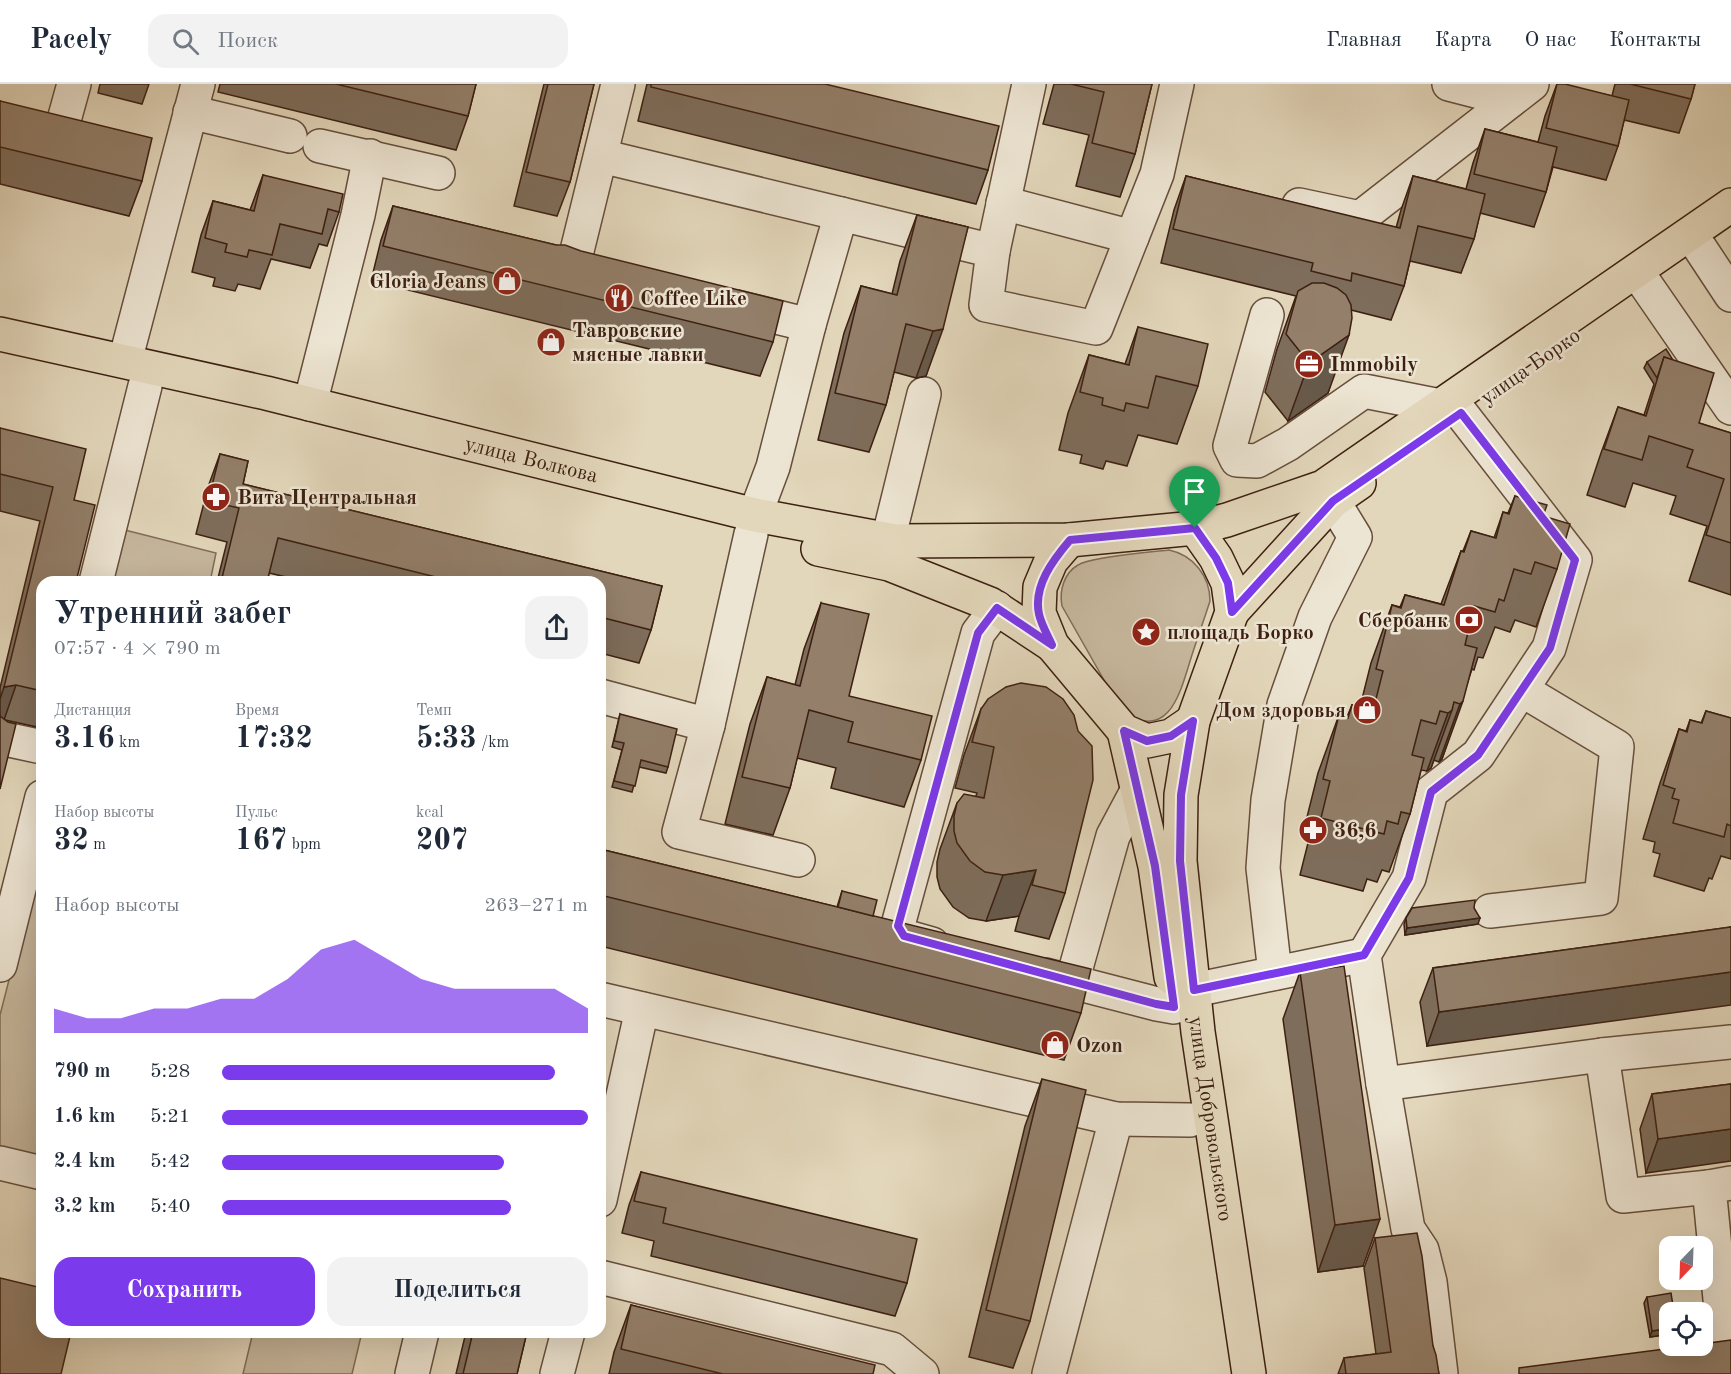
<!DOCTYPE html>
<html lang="ru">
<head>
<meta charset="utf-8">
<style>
	:root { --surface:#fff; --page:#f2f2f3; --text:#1f2937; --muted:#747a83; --line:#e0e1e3; --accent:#7c3aed }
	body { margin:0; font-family:"Old Standard TT",serif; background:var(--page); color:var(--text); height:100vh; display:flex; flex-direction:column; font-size:22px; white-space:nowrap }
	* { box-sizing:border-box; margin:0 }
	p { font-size:20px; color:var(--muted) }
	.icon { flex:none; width:33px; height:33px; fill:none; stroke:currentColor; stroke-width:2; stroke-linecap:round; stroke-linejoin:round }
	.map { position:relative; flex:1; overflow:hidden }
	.drawer { position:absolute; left:36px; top:492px; width:570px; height:762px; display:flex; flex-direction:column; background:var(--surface); border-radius:18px; box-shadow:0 6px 24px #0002 }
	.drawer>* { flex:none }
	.needle { width:39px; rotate:203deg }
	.fabs { position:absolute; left:1659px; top:1152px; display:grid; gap:12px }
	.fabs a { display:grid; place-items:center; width:54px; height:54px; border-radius:12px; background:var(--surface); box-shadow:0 6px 24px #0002; font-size:30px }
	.pin { position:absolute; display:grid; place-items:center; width:51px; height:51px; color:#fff; margin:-62px -26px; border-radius:50% 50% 50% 0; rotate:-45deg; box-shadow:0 0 6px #0007 }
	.pin .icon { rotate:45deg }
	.round { display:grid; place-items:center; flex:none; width:63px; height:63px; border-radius:18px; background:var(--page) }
	.summary { display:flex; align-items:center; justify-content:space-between; height:102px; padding:0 18px }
	h1 { font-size:33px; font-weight:700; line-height:45px }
	.stats { display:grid; grid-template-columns:repeat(3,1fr); gap:9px; height:102px; padding:6px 18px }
	.stats div { display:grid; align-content:center }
	.stats b { font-size:30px; font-weight:700 }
	.stats small { font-size:16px; font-weight:400 }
	.stats p { font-size:16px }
	.chart { height:168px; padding:12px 18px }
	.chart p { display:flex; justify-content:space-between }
	.chart svg { width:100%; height:108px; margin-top:6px; fill:var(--accent); opacity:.7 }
	.button { display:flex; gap:12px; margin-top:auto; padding:12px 18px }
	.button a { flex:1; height:69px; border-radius:18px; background:var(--accent); color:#fff; font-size:24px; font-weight:700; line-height:69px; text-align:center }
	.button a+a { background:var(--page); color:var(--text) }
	ul { padding:0 18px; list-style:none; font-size:20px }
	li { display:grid; grid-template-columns:96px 72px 1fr; align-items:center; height:45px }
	li i { height:15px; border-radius:8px; background:var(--accent) }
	header { display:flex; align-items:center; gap:36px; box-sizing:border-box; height:84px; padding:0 30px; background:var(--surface); border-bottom:2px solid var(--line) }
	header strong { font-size:28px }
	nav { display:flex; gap:33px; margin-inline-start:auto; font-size:21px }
	.search { width:420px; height:54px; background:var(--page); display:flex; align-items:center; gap:15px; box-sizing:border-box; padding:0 21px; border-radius:18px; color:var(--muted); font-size:22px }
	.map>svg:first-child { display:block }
	.green { fill:#c7b89e; stroke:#826c58; stroke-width:1.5 }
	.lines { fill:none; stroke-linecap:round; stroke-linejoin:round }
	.minor-casing { stroke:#664e3c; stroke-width:36 }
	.major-casing { stroke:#3d2012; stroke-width:36 }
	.minor { stroke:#ede5d3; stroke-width:33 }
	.major { stroke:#e3d7bb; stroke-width:33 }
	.wall { fill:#7e6d5b; stroke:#3d2012; stroke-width:1.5 }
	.shaded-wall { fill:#67594a; stroke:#3d2012; stroke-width:1.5 }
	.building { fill:#937f6a; stroke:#3d2012; stroke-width:1.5 }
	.route-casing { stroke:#fff; stroke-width:12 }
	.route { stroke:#7c3aed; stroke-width:8 }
	.labels { text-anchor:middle; stroke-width:5; stroke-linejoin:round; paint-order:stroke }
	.poi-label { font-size:21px; font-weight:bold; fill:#3d2012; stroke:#ede5d3; text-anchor:start }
	.street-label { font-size:21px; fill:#3d2012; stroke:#ede5d3 }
</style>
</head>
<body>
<header>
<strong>Pacely</strong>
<div class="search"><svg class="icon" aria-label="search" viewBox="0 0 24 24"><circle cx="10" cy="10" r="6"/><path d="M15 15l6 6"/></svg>Поиск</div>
<nav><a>Главная</a><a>Карта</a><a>О нас</a><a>Контакты</a></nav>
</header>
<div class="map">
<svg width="1731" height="1290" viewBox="0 0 1731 1290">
	<rect width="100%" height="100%" fill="#e3d7bb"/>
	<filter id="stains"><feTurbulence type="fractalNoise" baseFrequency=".00333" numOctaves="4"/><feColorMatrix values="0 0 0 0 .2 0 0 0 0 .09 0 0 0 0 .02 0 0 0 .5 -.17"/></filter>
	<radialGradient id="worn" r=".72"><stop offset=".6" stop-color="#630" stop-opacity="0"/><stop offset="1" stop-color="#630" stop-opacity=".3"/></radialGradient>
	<g class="green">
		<path d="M113,443L216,469L210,498H99Z"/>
		<path d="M1169,466C1193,471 1210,492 1210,517C1204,536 1197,555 1191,574C1180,610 1168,660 1121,626L1062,522C1059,507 1064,489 1078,481C1090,473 1151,468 1169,466Z"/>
		<path d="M42,767V1075L0,1064V931Z"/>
		<path d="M253,1248H362L352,1290H243Z"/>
	</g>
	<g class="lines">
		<g class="minor-casing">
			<g id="minor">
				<path d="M1449,0L1511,16"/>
				<path d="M190,28L290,52"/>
				<path d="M61,47L74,0"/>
				<path d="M320,62L438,89"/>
				<path d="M601,72L841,130L809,241L773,383L755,431"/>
				<path d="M1003,119L1132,153"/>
				<path d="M1299,121L1360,134L1532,0"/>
				<path d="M841,130L993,167L986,221L1096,244L1157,90L1177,0"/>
				<path d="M1700,164L1731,211"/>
				<path d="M993,167L1029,0"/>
				<path d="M598,190L573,183L618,0"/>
				<path d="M1646,201L1731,324"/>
				<path d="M736,223L809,241"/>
				<path d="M1267,231L1230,362L1237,376L1257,377L1288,360L1364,307L1440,322"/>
				<path d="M125,277L198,0"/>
				<path d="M310,320L358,131L370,72"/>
				<path d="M888,456L924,310"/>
				<path d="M96,498L145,302"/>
				<path d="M600,612L708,641L751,450"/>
				<path d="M708,641L679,748L798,776"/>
				<path d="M0,654L42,663"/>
				<path d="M1490,827L1601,814L1617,663L1522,606"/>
				<path d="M932,860L904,852L898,841L978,549L997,524"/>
				<path d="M0,881L42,713"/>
				<path d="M1275,889L1263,784L1268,716L1284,621L1315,533L1355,453L1333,417"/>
				<path d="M1045,891L1157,920L1174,923"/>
				<path d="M1072,898L1113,752L1137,707"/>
				<path d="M1194,906L1364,871"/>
				<path d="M600,915L1116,1035L1190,1036"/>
				<path d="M1602,971L1623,1112L1709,1103"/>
				<path d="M1383,1000L1602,971L1731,958"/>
				<path d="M0,1079L42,1089"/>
				<path d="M600,1116L642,925"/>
				<path d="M600,1193L892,1265L922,1290"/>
				<path d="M412,1290L422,1248"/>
				<path d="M557,1290L568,1248"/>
				<path d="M1049,1290L1116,1035"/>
				<path d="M1441,1290L1430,1198L1422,1166L1408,1145L1383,1000L1364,871L1409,794L1431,708L1478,671L1549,564L1575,476L1461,329"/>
				<path d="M1644,1290L1726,1276L1709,1103L1731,1099"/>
			</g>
		</g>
		<g class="major-casing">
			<g id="major">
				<path id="s1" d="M0,250L266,309L755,431L895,457L1069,456L1195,444L1227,436L1323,403L1731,121"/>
				<path id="s2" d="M1195,444L1216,474L1228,499L1232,528L1193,637L1181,711L1180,777L1198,948L1249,1290"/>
				<path d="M1069,456L1051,477L1040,503L1039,529L1052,561L1124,647L1147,657L1171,652L1193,637"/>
				<path d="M818,465L889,480L990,520L1052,561"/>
				<path d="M1232,528L1333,417L1359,399"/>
				<path d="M1124,647L1155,782L1171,893"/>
			</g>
		</g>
		<use href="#minor" class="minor"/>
		<use href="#major" class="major"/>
	</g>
	<g class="wall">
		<path d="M100,0H149L142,20L98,9Z"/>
		<path d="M220,0H476L468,32L456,66L218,8Z"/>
		<path d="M544,0H594L570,98L557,132L514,122Z"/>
		<path d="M647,0H825L988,86L976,120L638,37Z"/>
		<path d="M1054,0H1152L1135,70L1120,113L1076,102L1089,51L1043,40Z"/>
		<path d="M1557,0L1612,12L1615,0H1695L1691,15L1679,49L1624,36L1618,62L1606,96L1553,83L1546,108L1534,143L1480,129L1474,155L1461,189L1410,177L1404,202L1391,236L1351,226L1328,309L1288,337L1265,308L1277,265L1296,212L1161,179L1174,126L1186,92L1396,144L1401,126L1413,92L1466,105L1473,79L1485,45L1538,58L1545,32Z"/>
		<path d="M0,17L142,97L129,132L0,100Z"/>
		<path d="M263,91L339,128L327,162L319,160L310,184L271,175L260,205L238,200L235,207L213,202L215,194L192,188L201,151L213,117L250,126Z"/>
		<path d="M393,122L556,161L773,258L760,292L371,197L381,156Z"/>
		<path d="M917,131L968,143L926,292L916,294L894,288L886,321L869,368L818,356L844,249L861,202L892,210L900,177Z"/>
		<path d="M1138,243L1198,302L1177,360L1138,351L1127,382L1106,377L1103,385L1080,379L1082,371L1059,366L1068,329L1089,271L1125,280Z"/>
		<path d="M1647,278L1699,339L1731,349V511L1689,497L1707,442L1670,430L1676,412L1633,399L1625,423L1587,411L1601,369L1618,323L1644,331L1654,300L1644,284Z"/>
		<path d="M0,344L74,416L42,498V628L37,643L5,636L0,705V604L40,437L0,427Z"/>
		<path d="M220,370L248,377L243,400L662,502L651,546L639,579L600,569V498H307L269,489L267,498H217L227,458L196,450L208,403Z"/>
		<path d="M1515,412L1543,432L1557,485L1536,543L1515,536L1510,548L1495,543L1483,574L1478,573L1474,586L1472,585L1442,675L1439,678L1434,676L1431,684L1427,687L1421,686L1410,730L1389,788L1382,786L1377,798L1367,795L1363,807L1300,791L1309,755L1302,753L1318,689L1339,631L1347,633L1352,621L1360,623L1371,579L1392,521L1400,523L1405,511L1441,520L1461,467H1463L1471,447L1494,454L1503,428L1508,429Z"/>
		<path d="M821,519L849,612L921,676L904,723L831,704L836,684L797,674L790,704L773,751L725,740L750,640L767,593L795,601L804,565Z"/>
		<path d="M981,625L1065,809L1049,855L1015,847L1019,832L986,837L969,834L953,823L940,805L937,793V778L940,765L957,719L976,712L977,709L955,704L964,671Z"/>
		<path d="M1706,627L1731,634V775L1721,772L1712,795L1709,794L1704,807L1654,792L1660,770L1653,768L1655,758L1643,755L1660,699L1679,645L1686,647L1690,636L1701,639Z"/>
		<path d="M620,630L668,683L666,689L639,683L632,708L612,703L622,666L612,663Z"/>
		<path d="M600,765L837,823L842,807L873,832L1081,929L1064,976L600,862Z"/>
		<path d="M1474,824L1478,840L1405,851L1404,840L1406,834Z"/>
		<path d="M1731,843L1427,962L1420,918L1433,884Z"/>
		<path d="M1300,888L1363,1182L1318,1188L1283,935Z"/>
		<path d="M1042,995L1030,1237L1013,1284L969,1273L1025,1042Z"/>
		<path d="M1731,1000L1646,1089L1640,1045L1652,1010Z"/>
		<path d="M641,1088L907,1199L895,1232L651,1172L654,1157L622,1149L629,1121Z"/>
		<path d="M1375,1154L1433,1262L1439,1290H1338L1344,1274L1376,1270L1364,1184Z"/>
		<path d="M1647,1213L1670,1228V1250L1650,1253L1644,1219Z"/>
		<path d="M631,1221L873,1290H609L614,1268Z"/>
		<path d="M466,1248H527L517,1290H456Z"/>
	</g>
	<g class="shaded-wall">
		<path d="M943,245L926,292L916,294L933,247Z"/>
		<path d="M1349,251L1328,309L1288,337L1309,279Z"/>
		<path d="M16,601L4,636H0V615L4,603Z"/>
		<path d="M1463,617L1442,675L1439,678L1460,620Z"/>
		<path d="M1452,626L1431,684L1427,687L1448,629Z"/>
		<path d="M1036,786L1019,832L986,837L1003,791Z"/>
		<path d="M1480,834L1478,840L1405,851L1407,844Z"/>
		<path d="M1731,888V921L1427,962L1439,928Z"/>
		<path d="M1731,1045V1077L1646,1089L1658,1055Z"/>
		<path d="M1380,1135L1363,1182L1318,1188L1335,1141Z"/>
		<path d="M1670,1244V1250L1650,1253L1652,1247Z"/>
	</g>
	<g class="building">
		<path d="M336,0H476L468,32Z"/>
		<path d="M548,0H594L570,98L526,88Z"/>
		<path d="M651,0H825L999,42L988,86L651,3Z"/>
		<path d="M1071,0H1152L1135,70L1092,59L1104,8Z"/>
		<path d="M1557,0H1565L1629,16L1618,62L1546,44Z"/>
		<path d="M1630,0H1695L1691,15Z"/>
		<path d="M0,17L152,54L142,97L0,63Z"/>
		<path d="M1485,45L1557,63L1546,108L1474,90Z"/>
		<path d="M263,91L343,110L339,128L328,125L322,150L280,140L272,171L249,166L247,173L225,168L227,160L205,154L213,117L254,127Z"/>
		<path d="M1186,92L1400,144L1413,92L1485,110L1474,155L1418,142L1404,202L1352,189L1351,197L1311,187L1313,179L1173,145Z"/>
		<path d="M393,122L556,161H565L581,167L783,217L773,258L383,162Z"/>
		<path d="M917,131L968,143L943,245L933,247L906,240L886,321L835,309L861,202L897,211Z"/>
		<path d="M1312,199H1324L1337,204L1346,211L1351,221L1352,234L1349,251L1309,279L1286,250L1298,207Z"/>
		<path d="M1138,243L1208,260L1198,302L1156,292L1148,324L1126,319L1124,327L1102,321L1103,314L1080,308L1089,271L1129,281Z"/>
		<path d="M1666,265L1673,276L1664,273L1657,294L1647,278Z"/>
		<path d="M1664,273L1714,289L1699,339L1731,349V459L1706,451L1724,395L1687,383L1693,366L1649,352L1642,376L1604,365L1618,323L1646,332Z"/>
		<path d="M0,344L86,365L74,416L95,421L76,498H42V607L16,601L4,603L53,403L0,390Z"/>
		<path d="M220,370L248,377L243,400L662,502L651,546L600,533V498H456L278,454L267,498H221L239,424L208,417Z"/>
		<path d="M1515,412L1547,421L1543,432L1570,440L1557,485L1535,478L1531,490L1514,485L1504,517L1499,515L1495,528L1474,522L1465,561L1477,564L1463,617L1460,620L1454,618L1452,626L1448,629L1440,627L1436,640L1421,636L1412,671L1424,674L1410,730L1401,728L1398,740L1387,737L1384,750L1321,734L1330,697L1323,695L1339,631L1348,634L1352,621L1373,627L1383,587L1376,585L1392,521L1401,524L1405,511L1444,521L1461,467L1464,468L1471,447L1496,454L1503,428L1509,430Z"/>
		<path d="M821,519L869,530L849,612L932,632L921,676L848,658L853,638L809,626L790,704L742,693L767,593L800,602Z"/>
		<path d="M1021,599L1046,603L1063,615L1074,631L1078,647L1092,662L1093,696L1065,809L1032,801L1036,786L1003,791L985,788L970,777L957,759L954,747V732L957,719L964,710L984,714L994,663L972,658L981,625L988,615L1006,603Z"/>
		<path d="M1706,627L1731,634V742L1727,740L1724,753L1673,739L1679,716L1672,714L1675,705L1663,701L1679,645L1687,648L1690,636L1702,639Z"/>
		<path d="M620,630L677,645L668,683L641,676L635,702L614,697L624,659L614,657Z"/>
		<path d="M0,632L8,638L16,640L0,705Z"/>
		<path d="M600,765L1091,885L1081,929L600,811Z"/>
		<path d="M842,807L877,816L873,832L838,823Z"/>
		<path d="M1475,816L1474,824L1480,834L1407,844L1406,834L1412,824Z"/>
		<path d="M1731,843V888L1439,928L1433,884Z"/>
		<path d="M1344,882L1380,1135L1335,1141L1300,888Z"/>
		<path d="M600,926L605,927L600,947Z"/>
		<path d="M1042,995L1086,1006L1030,1237L986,1226Z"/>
		<path d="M1731,1000V1045L1658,1055L1652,1010Z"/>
		<path d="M641,1088L917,1155L907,1199L663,1139L666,1124L634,1117Z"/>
		<path d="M1417,1149L1422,1172L1433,1262L1436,1271L1439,1290H1346L1344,1274L1391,1268L1375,1154Z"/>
		<path d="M0,1194L42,1204V1248H71L61,1290H0Z"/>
		<path d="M1671,1209L1674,1228H1670V1244L1652,1247L1647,1213Z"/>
		<path d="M631,1221L875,1281L873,1290H723L621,1265Z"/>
		<path d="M473,1248H527L517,1290H463Z"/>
		<path d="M1731,1256V1290H1519V1284L1688,1262H1702V1260Z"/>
	</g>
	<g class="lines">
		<g class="route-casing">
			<path id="route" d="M1461,329L1575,476L1550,564L1478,671L1431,708L1409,794L1364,871L1194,906L1180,777L1181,711L1193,637L1171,652L1147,657L1124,647L1155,782L1174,923L1156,920L904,852L898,842L978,549L997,524L1052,561C1048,552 1041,540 1039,530C1033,502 1053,476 1070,456L1195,444L1216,474L1228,499L1232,528L1333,417Z"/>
		</g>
		<use href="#route" class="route"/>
	</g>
	<defs>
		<g id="shop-disc" transform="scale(1.5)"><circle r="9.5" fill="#8f2418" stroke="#ede5d3"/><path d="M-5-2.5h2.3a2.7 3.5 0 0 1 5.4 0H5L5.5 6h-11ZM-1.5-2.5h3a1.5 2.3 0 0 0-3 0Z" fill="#fff"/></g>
		<g id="restaurant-disc" transform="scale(1.5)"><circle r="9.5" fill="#8f2418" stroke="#ede5d3"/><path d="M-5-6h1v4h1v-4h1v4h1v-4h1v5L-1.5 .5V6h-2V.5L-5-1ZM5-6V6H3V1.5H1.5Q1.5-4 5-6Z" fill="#fff"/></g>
		<g id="office-disc" transform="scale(1.5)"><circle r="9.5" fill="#8f2418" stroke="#ede5d3"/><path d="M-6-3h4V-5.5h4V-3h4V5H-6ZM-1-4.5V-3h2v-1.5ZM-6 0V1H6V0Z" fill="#fff"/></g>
		<g id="pharmacy-disc" transform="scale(1.5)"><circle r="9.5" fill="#8f2418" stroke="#ede5d3"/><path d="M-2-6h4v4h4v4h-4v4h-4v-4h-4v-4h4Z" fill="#fff"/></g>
		<g id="bank-disc" transform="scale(1.5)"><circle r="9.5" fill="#8f2418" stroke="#ede5d3"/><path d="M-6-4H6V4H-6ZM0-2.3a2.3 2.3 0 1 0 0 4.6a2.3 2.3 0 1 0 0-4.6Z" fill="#fff"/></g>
		<g id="sight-disc" transform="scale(1.5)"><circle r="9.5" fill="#8f2418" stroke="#ede5d3"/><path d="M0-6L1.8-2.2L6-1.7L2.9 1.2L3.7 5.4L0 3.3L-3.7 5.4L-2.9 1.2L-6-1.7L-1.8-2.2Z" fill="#fff"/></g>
	</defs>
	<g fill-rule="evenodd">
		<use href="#shop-disc" x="507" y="197"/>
		<use href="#restaurant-disc" x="619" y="214"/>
		<use href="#shop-disc" x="551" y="258"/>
		<use href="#office-disc" x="1309" y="280"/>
		<use href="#pharmacy-disc" x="216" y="413"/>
		<use href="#bank-disc" x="1469" y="536"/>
		<use href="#sight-disc" x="1146" y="548"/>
		<use href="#shop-disc" x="1367" y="626"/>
		<use href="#pharmacy-disc" x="1313" y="746"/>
		<use href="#shop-disc" x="1055" y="961"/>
	</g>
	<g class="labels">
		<g class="poi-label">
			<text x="486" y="204" text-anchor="end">Gloria Jeans</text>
			<text x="640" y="221">Coffee Like</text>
			<text x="572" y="253">Тавровские<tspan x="572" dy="24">мясные лавки</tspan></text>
			<text x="1330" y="287">Immobily</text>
			<text x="237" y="420">Вита Центральная</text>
			<text x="1448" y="543" text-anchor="end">Сбербанк</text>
			<text x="1167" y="555">площадь Борко</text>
			<text x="1346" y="633" text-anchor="end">Дом здоровья</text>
			<text x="1334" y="753">36,6</text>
			<text x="1076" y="968">Ozon</text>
		</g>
		<g class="street-label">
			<text transform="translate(1530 282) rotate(-35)" y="7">улица Борко</text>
			<text dy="7" stroke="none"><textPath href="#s1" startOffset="546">улица Волкова</textPath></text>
			<text dy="7" stroke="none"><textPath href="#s2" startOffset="610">улица Добровольского</textPath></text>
		</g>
	</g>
	<rect width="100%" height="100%" filter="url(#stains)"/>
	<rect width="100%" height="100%" fill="url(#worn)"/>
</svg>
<div class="fabs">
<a><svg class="needle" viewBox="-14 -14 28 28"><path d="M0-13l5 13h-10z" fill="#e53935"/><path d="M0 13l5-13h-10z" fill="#747a83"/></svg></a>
<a><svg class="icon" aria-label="locate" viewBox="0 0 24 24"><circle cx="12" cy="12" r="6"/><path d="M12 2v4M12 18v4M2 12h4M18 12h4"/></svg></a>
</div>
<div class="pin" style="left:1195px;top:444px;background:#1e9e55"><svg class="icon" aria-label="arrive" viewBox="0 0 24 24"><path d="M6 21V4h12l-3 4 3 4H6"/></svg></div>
<section class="drawer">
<div class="summary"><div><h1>Утренний забег</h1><p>07:57 · 4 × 790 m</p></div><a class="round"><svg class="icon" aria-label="share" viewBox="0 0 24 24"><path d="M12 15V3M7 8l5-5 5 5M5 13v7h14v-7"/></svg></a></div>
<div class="stats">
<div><p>Дистанция</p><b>3.16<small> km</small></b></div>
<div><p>Время</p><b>17:32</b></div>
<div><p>Темп</p><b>5:33<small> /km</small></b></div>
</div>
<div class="stats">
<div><p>Набор высоты</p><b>32<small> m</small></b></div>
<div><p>Пульс</p><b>167<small> bpm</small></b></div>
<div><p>kcal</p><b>207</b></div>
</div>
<div class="chart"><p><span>Набор высоты</span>263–271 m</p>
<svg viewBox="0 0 160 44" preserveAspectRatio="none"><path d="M0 44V34L10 38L20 38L30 34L40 34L50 30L60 30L70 22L80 10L90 6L100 14L110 22L120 26L130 26L140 26L150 26L160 34V44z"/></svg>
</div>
<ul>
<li><b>790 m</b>5:28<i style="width:91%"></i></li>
<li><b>1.6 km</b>5:21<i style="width:100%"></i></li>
<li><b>2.4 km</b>5:42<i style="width:77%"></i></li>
<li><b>3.2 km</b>5:40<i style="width:79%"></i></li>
</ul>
<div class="button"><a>Сохранить</a><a>Поделиться</a></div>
</section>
</div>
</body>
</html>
